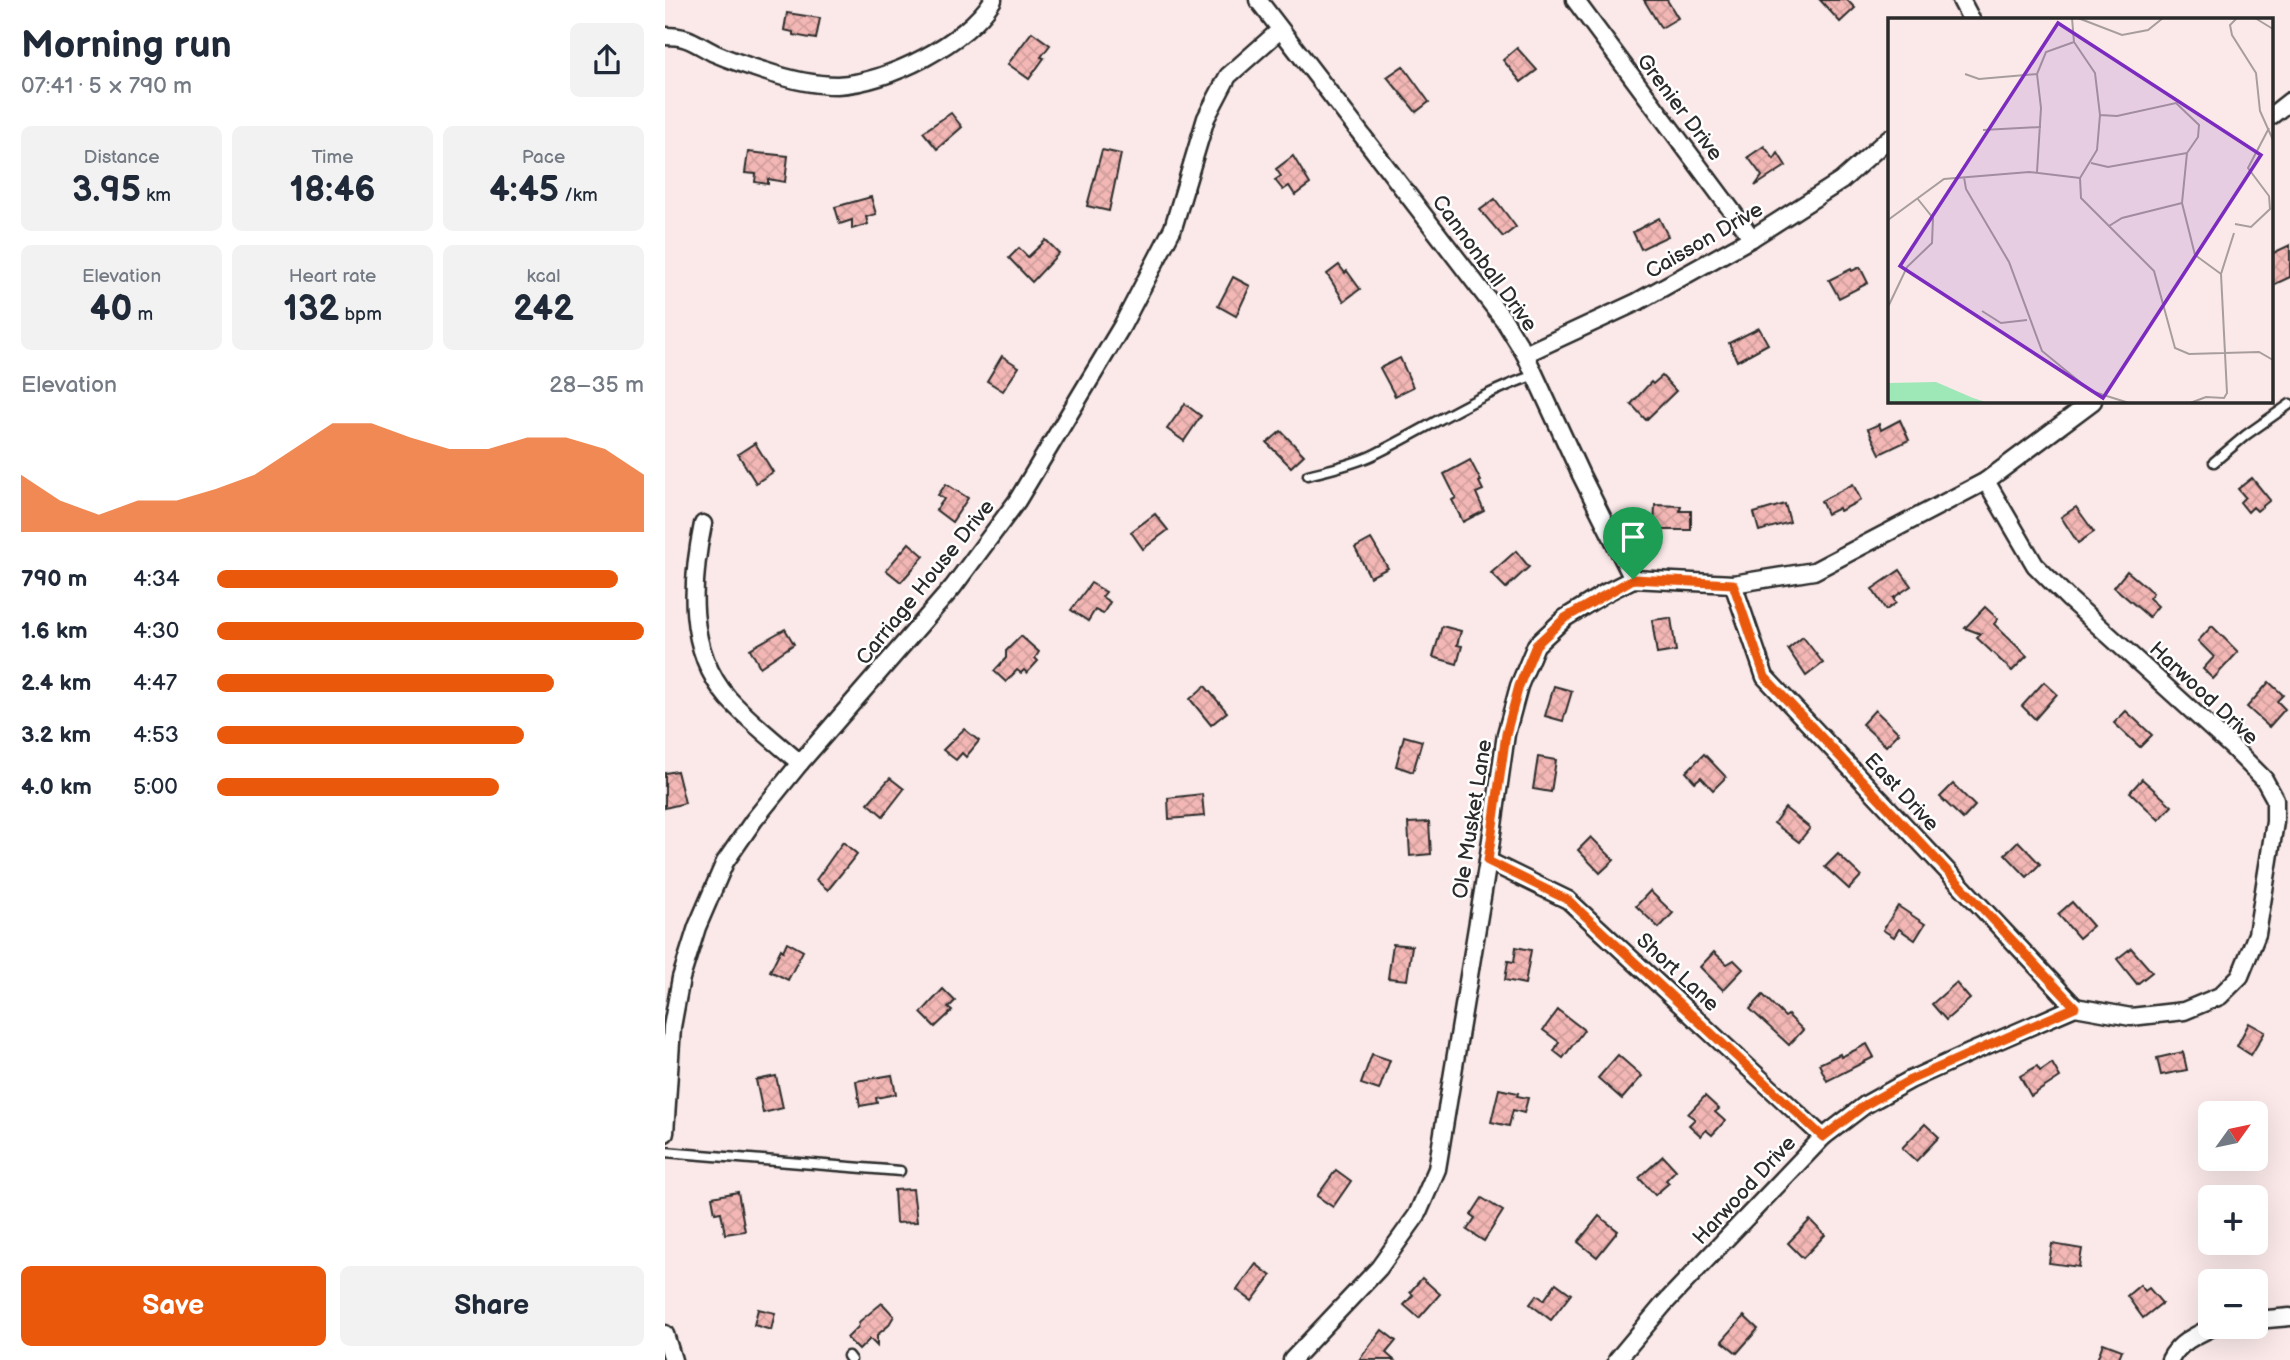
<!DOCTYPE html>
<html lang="en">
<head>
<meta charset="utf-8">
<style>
	:root { --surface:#fff; --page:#f2f2f3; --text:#1f2937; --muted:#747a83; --accent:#ea580c }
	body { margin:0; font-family:"Balsamiq Sans",sans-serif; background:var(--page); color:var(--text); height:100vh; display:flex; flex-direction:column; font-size:26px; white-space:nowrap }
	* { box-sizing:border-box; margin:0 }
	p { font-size:23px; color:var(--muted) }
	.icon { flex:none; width:38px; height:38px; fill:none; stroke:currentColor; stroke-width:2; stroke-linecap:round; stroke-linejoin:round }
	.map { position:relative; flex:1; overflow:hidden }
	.details { display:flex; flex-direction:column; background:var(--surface); width:665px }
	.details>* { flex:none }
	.needle { width:46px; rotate:57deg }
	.buttons { position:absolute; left:1533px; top:1101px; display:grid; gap:14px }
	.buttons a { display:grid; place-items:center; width:70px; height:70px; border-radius:10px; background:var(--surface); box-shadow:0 7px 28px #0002; font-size:35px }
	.pin { position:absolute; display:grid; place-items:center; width:60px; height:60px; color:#fff; margin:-72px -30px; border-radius:50% 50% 50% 0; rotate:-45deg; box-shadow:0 0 7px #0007 }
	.pin .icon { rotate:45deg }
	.round { display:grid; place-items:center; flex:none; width:74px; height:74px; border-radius:10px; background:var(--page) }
	.summary { display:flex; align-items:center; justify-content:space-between; height:119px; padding:0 21px }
	h1 { font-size:38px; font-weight:700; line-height:52px }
	.metrics { display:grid; grid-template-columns:repeat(3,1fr); gap:10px; height:119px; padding:7px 21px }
	.metrics div { display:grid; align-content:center; border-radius:10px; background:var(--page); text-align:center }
	.metrics b { font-size:35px; font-weight:700 }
	.metrics small { font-size:19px; font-weight:400 }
	.metrics p { font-size:19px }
	.chart { height:196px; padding:14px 21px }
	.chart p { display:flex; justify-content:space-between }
	.chart svg { width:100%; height:126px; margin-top:7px; fill:var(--accent); opacity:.7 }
	.action { display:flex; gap:14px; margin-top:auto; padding:14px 21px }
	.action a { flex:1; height:80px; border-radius:10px; background:var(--accent); color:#fff; font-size:28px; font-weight:700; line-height:80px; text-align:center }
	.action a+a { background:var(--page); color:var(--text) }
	ul { padding:0 21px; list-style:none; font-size:23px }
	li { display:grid; grid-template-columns:112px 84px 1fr; align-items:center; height:52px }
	li i { height:18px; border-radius:9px; background:var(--accent) }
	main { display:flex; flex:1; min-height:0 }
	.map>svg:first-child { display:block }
	.building { fill:url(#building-cross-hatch); stroke:#2b2b2b; stroke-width:2 }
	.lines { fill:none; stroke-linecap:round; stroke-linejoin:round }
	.service-casing { stroke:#2b2b2b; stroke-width:13 }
	.minor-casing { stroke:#2b2b2b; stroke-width:21 }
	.service { stroke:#fff; stroke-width:8 }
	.minor { stroke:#fff; stroke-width:16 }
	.route-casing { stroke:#fff; stroke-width:14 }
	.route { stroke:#ea580c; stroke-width:9 }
	.labels { text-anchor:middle; stroke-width:5; stroke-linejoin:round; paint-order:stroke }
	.street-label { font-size:21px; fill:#2b2b2b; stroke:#fff }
	.inset-road { fill:none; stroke:#a89d9d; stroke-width:2 }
	.view { fill:#7b2cbf; fill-opacity:0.15; stroke:#7b2cbf; stroke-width:3.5 }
	.inset-edge { fill:none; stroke:#2b2b2b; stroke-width:3.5 }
</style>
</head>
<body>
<main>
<section class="details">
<div class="summary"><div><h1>Morning run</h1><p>07:41 · 5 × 790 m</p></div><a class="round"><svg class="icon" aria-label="share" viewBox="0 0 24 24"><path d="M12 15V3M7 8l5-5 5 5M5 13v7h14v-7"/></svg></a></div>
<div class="metrics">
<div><p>Distance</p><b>3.95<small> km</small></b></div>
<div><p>Time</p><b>18:46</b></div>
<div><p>Pace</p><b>4:45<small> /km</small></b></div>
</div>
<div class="metrics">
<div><p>Elevation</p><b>40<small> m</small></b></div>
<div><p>Heart rate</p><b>132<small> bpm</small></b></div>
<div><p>kcal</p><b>242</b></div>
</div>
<div class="chart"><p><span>Elevation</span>28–35 m</p>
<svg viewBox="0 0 160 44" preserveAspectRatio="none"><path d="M0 44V24L10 33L20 38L30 33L40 33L50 29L60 24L70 15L80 6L90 6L100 11L110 15L120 15L130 11L140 11L150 15L160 24V44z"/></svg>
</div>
<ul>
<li><b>790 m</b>4:34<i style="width:94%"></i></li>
<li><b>1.6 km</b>4:30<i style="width:100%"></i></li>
<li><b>2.4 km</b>4:47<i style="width:79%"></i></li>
<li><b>3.2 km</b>4:53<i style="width:72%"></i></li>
<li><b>4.0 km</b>5:00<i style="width:66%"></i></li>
</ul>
<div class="action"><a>Save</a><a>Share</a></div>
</section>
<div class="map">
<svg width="1625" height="1360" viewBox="0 0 1625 1360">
	<defs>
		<pattern id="building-cross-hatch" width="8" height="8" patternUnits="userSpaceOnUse" patternTransform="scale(1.75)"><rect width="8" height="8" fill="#f3b7b5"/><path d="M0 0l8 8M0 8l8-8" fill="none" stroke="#d09e9c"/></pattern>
	</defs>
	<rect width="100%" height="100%" fill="#fbe9e9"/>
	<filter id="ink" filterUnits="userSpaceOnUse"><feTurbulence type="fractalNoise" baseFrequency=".0143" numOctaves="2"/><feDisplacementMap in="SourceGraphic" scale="14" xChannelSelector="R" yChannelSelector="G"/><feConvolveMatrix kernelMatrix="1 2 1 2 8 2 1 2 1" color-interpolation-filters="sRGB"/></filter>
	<g filter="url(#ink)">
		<g class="building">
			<path d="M979,0H1002L1013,18L996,28Z"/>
			<path d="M1155,0H1182L1190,8L1175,22Z"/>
			<path d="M122,13L155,18L151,39L128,35V32L119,30Z"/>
			<path d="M367,32L385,45L376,57L379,58L364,79L343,64Z"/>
			<path d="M852,48L872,70L856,82L838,60Z"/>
			<path d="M738,66L764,102L751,112L722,77Z"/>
			<path d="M286,113L297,127L272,149L258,132Z"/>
			<path d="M1099,146L1109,159L1113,153L1121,166L1090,186L1097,176L1083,157Z"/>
			<path d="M437,150L456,154L444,211L422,206Z"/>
			<path d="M83,152L123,156L120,182L103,179V184L90,182L91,174L80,173Z"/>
			<path d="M628,156L645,184L630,195L624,186L618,190L610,180L616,176L611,169Z"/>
			<path d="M206,197L211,214L201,217L203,224L187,229V220L175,224L170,207Z"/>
			<path d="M830,199L851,227L838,237L815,210Z"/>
			<path d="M994,218L1003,236L976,249L968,232Z"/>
			<path d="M381,240L394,253L367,282L344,258L354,248L363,257Z"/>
			<path d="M1625,245V277L1606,286V254Z"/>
			<path d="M674,265L680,273L682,271L695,289L679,301L662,274Z"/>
			<path d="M1195,267L1203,283L1174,298L1164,280L1186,269L1187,271Z"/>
			<path d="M568,277L585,286L571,316L553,306Z"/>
			<path d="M1094,328L1103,344L1072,361L1064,343Z"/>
			<path d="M337,356L354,367L338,391L322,381Z"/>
			<path d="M735,358L748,387L730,396L715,368Z"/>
			<path d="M997,376L1011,391L981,420L966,404L986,382L988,384Z"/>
			<path d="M520,404L536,416L519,441L502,429Z"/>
			<path d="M1235,420L1244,440L1215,454L1203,429L1214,424L1216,430Z"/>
			<path d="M616,431L639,455L626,467L602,443Z"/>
			<path d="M90,443L108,472L91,483L73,454Z"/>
			<path d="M805,460L816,481L814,482L818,490L811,493L819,511L798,522L787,500L791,498L779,474Z"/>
			<path d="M1587,478L1605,500L1592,511L1588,507L1583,512L1575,502L1580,497L1573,489Z"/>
			<path d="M281,484L303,498L287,522L271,510L279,499L273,495Z"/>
			<path d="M1188,484L1196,500L1175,511L1174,508L1162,514L1156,501Z"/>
			<path d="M1120,504L1125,522L1094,531L1089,513Z"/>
			<path d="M990,505L1016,506L1015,511H1026V530H989Z"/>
			<path d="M1411,507L1429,532L1413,543L1396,517Z"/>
			<path d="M490,514L503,530L478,549L466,532Z"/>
			<path d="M706,539L723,568L705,577L690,548Z"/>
			<path d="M244,543L259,556L236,582L221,570Z"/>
			<path d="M851,551L864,567L841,588L826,573Z"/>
			<path d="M1235,570L1246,586L1228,598L1231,603L1221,610L1207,589Z"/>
			<path d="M1462,571L1488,593L1484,598L1493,606L1484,617L1449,587Z"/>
			<path d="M426,583L441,592L437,597L445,602L438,614L430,610L423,621L406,610Z"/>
			<path d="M1320,607L1333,619L1329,624L1362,656L1347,671L1312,638L1316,634L1300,628Z"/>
			<path d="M1004,618H1006L1011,651L992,654L987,620Z"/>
			<path d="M777,626L796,631L792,645L797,646L792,664L768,657Z"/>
			<path d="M1547,626L1573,652L1548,679L1538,669L1549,657L1533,641Z"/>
			<path d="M120,629L129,644L95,667L85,649Z"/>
			<path d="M356,636L374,652L370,658L373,661L362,673L359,670L356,673L352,670L341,682L329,671L341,658V651Z"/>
			<path d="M1138,637L1158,663L1141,676L1123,649Z"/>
			<path d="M1379,682L1392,694L1370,719L1357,706Z"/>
			<path d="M1604,682L1618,695L1612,701L1620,709L1604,727L1582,707Z"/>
			<path d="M540,686L562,712L546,725L525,699Z"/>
			<path d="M889,686L907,691L898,721L880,716Z"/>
			<path d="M1210,710L1234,733L1221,746L1197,724Z"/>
			<path d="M1461,711L1487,735L1475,747L1449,723Z"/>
			<path d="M299,729L314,741L301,757L297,753L291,760L278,750Z"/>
			<path d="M739,736L757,741L748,772L731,766Z"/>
			<path d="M1039,754L1061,777L1048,790L1036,777L1030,782L1021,772Z"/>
			<path d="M873,757L891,760L886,792L868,789Z"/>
			<path d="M12,771L20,803L0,808V773Z"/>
			<path d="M225,778L239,789L218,816L203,803Z"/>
			<path d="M1477,779L1507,806L1494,820L1465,792Z"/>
			<path d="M1288,784L1310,806L1298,819L1275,797Z"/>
			<path d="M537,794L539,816L504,819L503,798Z"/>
			<path d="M1120,808L1145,828L1134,842L1109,823Z"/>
			<path d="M764,822L766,854L745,856L743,823Z"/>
			<path d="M926,837L949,860L935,873L913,850Z"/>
			<path d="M1353,841L1375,864L1362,877L1340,854Z"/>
			<path d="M178,842L192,854L163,890L151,880Z"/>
			<path d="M1173,854L1196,876L1184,889L1160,867Z"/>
			<path d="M985,891L1008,913L994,928L971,906Z"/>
			<path d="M1407,902L1428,926L1414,938L1393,914Z"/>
			<path d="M1233,906L1260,924L1250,940L1234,929L1229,937L1218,930Z"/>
			<path d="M122,942L138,951L123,980L105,971L116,949L118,951Z"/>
			<path d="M728,944L747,946L742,980L723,978Z"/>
			<path d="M851,947L866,950L860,984L840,980L843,961L849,962Z"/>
			<path d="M1466,948L1487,972L1472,984L1452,959Z"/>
			<path d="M1049,952L1062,964L1069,960L1078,969L1058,990L1035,967Z"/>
			<path d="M1291,983L1305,999L1281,1020L1267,1004Z"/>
			<path d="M278,989L290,1001L283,1008L287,1011L270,1027L256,1013Z"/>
			<path d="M1098,995L1120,1017L1123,1015L1138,1030L1124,1045L1085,1009Z"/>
			<path d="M893,1010L919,1030L898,1058L889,1051L894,1042L878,1030Z"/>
			<path d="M1584,1023L1600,1032L1586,1055L1572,1046Z"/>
			<path d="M1202,1044L1209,1057L1162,1081L1154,1064L1175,1054L1176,1057Z"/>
			<path d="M1518,1052L1522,1070L1496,1075L1492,1058Z"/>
			<path d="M707,1054L725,1060L714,1090L696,1084Z"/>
			<path d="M953,1055L977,1076L957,1099L933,1078Z"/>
			<path d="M1387,1063L1395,1077L1366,1096L1355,1076L1372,1066L1375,1071Z"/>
			<path d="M227,1075L231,1094L211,1098L212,1103L195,1106L191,1081Z"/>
			<path d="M111,1076L118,1108L98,1113L91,1080Z"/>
			<path d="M834,1089L853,1093L852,1096L863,1098L859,1113L848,1110L844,1126L826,1122Z"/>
			<path d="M1040,1096L1054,1109L1050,1112L1060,1121L1047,1135L1041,1130L1036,1136L1024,1125L1030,1119L1023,1114Z"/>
			<path d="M1260,1124L1274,1137L1251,1161L1237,1148Z"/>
			<path d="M998,1156L1011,1170L1001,1180L1004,1183L990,1195L974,1178Z"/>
			<path d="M671,1170L686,1181L668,1207L652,1196Z"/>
			<path d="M248,1189L252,1222L231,1223L229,1190Z"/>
			<path d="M73,1192L80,1231L60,1234L56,1212L50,1213L47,1197Z"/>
			<path d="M817,1198L838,1211L819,1241L802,1230L810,1218L806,1215Z"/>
			<path d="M934,1216L953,1231L932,1257L913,1242Z"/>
			<path d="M1145,1220L1160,1235L1138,1258L1123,1243Z"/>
			<path d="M1387,1244L1417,1249L1414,1267L1384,1263Z"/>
			<path d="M591,1264L606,1276L587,1301L572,1290Z"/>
			<path d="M757,1278L775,1294L754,1318L739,1305L748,1295L745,1292Z"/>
			<path d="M891,1283L906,1294L886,1320L865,1304L872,1295L879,1300Z"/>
			<path d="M1475,1285L1480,1291L1484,1288L1497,1303L1478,1318L1462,1296Z"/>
			<path d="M217,1303L229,1316L223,1326L212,1335V1346L205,1339L194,1350L182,1338L193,1327L195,1321Z"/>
			<path d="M93,1309L110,1313L106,1330L89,1325Z"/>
			<path d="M1079,1316L1093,1329L1072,1353L1057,1341Z"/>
			<path d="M717,1330L731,1341L721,1353L729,1360H694Z"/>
			<path d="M1438,1343L1457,1350L1453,1360H1432Z"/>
		</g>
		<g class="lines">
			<g class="service-casing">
				<g id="service">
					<path d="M1549,462L1581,435L1625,404"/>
					<path d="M643,475C665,469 688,465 710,454C763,428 813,394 870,375"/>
					<path d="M0,1152L235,1171"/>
					<path d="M183,1356L186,1360"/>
				</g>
			</g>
			<g class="minor-casing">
				<g id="minor">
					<path d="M593,0L839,320L860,354L916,475L968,579"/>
					<path d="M910,0L1087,238"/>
					<path d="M1296,0L1306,19"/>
					<path d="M0,36C24,36 29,43 49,53C65,60 83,66 99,71C123,79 148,85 172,85C223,83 301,43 328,0"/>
					<path d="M1606,116L1625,101"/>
					<path d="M860,354L972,302L1087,238L1176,181L1224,138"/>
					<path d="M38,524C26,582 21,649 63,698C85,722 111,742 135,763"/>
					<path d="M1068,584L1100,677L1410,1007"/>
					<path d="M823,861L903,900L1158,1137"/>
					<path d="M0,1133L7,1027L16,978L32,927L60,862L89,820L135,763L288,587L352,501L457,326L508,228L541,118L563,76L615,30"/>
					<path d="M1591,1320L1625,1317"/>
					<path d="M0,1334L8,1360"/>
					<path d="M627,1360L714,1268L752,1215L772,1169L823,861L841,734L854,686L871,645L900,618L940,593L968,579L1068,584L1149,571L1321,481"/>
					<path d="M952,1360L998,1305L1158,1137L1200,1105L1245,1080L1304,1053L1410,1007L1466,1017L1519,1011L1555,996L1575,976L1592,934L1610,822V799L1599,779L1567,747L1404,599L1370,565L1321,481L1428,401"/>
					<path d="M1505,1360C1514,1342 1533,1334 1550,1326"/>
				</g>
			</g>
			<use href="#service" class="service"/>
			<use href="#minor" class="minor"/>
		</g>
	</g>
	<g class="lines" filter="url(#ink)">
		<g class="route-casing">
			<path id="route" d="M968,579L1068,584L1100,677L1410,1007L1245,1080L1200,1105L1158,1137L903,900L823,861L841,734L854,686L871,645L900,618Z"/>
		</g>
		<use href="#route" class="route"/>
	</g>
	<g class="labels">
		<g class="street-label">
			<text transform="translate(1015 107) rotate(53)" y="7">Grenier Drive</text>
			<text transform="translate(1039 240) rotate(-30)" y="7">Caisson Drive</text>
			<text transform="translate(820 263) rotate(54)" y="7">Cannonball Drive</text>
			<text transform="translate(260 582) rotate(-51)" y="7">Carriage House Drive</text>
			<text transform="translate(1539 693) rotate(43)" y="7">Harwood Drive</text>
			<text transform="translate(1237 792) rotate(47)" y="7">East Drive</text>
			<text transform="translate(807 819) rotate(-81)" y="7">Ole Musket Lane</text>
			<text transform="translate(1013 972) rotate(43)" y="7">Short Lane</text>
			<text transform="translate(1079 1190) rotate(-47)" y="7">Harwood Drive</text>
		</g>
	</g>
	<g transform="translate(1223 18)">
		<rect width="385" height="385" fill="#fbe9e9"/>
		<path d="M48,364L85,380L101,385H0V365Z" fill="#9ee7b7"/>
		<path class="inset-road" d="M184,0L186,24L207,55L212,97L229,98L288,85L311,107L310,119L299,135L294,185L307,237L333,256M190,0L234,17L260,12L275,0M349,0L342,7L344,17L368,55L372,93L385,122M367,0L385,11M77,56L91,61L149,56M212,97L209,132L192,160L193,180L266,253L287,330L301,336L371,334L385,342M95,112L153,109M203,145L220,149L299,135M149,154L153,90L149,56L158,34L186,24M76,159L78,171L121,244L154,333L203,373L241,385M0,202L56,161L141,154L192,160M347,206L363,209L382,191L381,178L360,150L381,110M221,208L234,200L294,185M0,289L19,249L44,225L45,200L29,180M94,293L113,305L139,302M302,385L318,379L336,380L339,375L333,256L346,215"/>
		<path class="view" d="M170,5L373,137L215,380L12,248Z"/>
		<rect width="385" height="385" class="inset-edge"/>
	</g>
</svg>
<div class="buttons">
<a><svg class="needle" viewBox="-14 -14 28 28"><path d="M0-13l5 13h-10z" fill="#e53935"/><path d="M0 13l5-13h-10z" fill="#747a83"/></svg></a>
<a>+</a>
<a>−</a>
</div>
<div class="pin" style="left:968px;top:579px;background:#1e9e55"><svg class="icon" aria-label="arrive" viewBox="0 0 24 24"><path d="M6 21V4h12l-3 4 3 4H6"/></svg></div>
</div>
</main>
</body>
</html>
